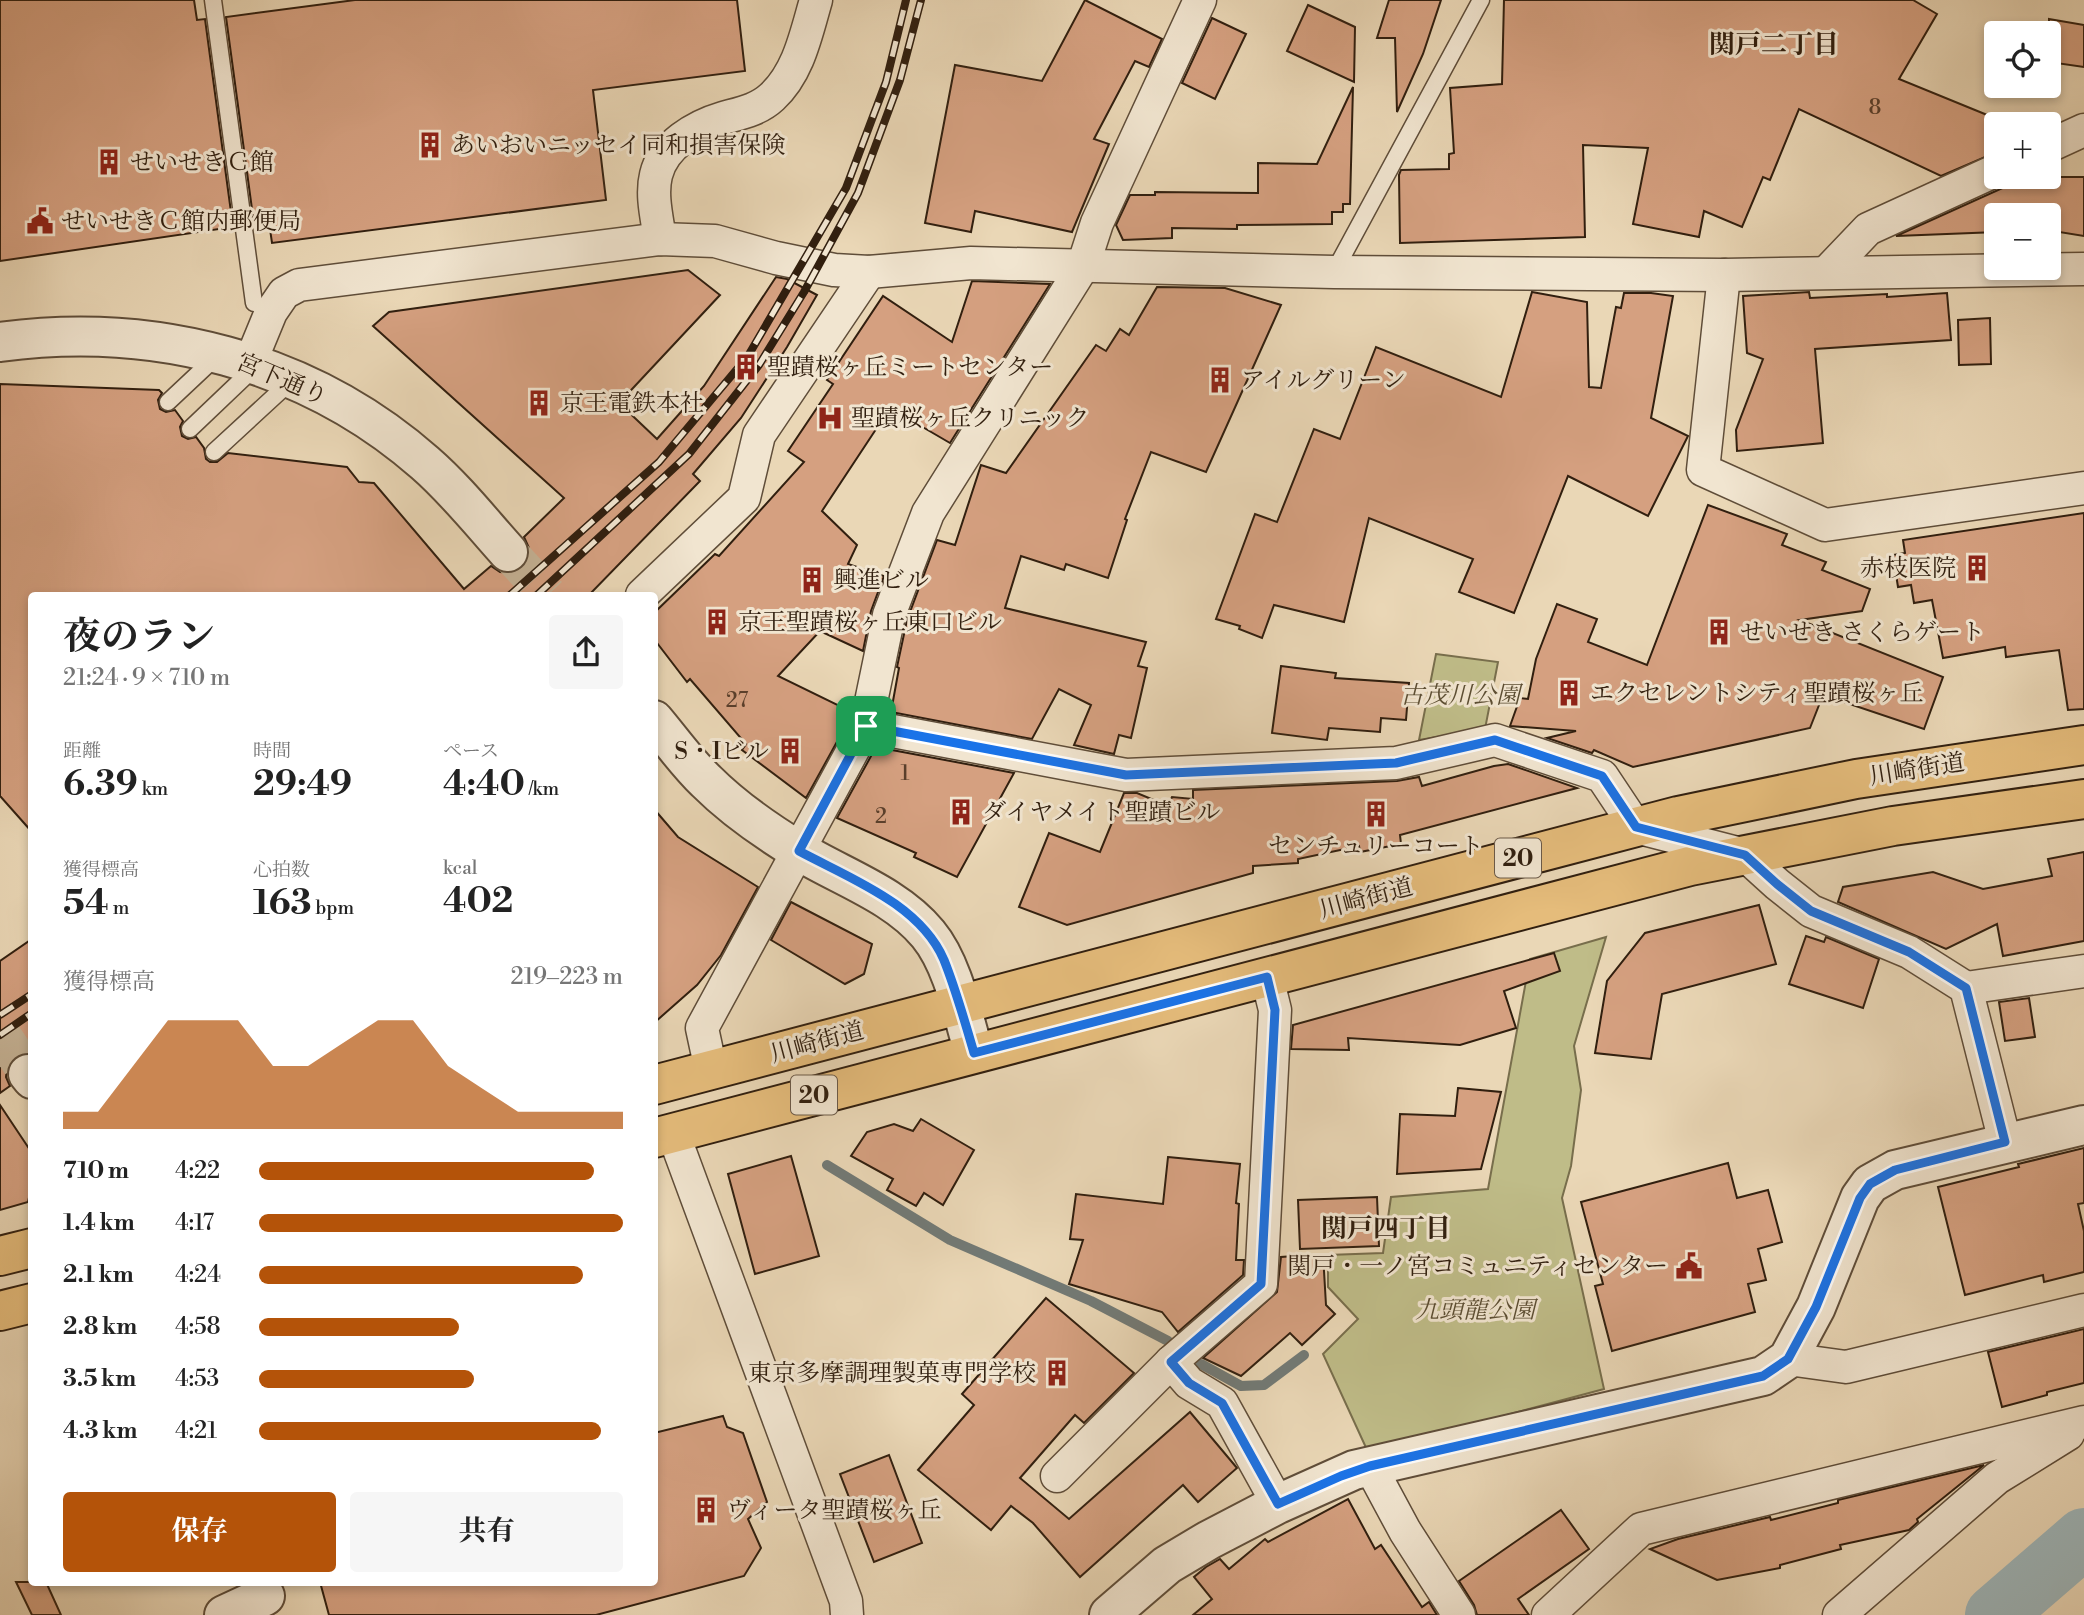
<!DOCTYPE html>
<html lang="ja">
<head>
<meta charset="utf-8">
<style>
	:root { --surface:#fff; --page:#f6f6f6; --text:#222; --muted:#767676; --accent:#b45309 }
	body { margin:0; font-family:"Libre Bodoni","Noto Serif JP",serif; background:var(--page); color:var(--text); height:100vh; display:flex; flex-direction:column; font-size:26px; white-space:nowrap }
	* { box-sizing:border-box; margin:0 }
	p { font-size:23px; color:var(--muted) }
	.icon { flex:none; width:38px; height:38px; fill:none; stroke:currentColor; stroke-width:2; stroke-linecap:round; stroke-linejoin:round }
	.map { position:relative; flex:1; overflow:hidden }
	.sheet { position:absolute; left:28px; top:592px; width:630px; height:994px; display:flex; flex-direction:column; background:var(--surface); border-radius:7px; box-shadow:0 4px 10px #0003 }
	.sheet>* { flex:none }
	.controls { position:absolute; left:1984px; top:21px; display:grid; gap:14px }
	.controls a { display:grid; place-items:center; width:77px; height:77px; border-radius:7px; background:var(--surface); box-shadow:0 4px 10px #0003; font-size:35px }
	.pin { position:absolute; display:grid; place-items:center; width:60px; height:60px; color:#fff; margin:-30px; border-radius:14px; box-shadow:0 4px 10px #0006 }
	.round { display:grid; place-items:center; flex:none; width:74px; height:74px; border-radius:7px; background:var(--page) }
	.head { display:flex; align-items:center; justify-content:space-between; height:119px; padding:0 35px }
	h1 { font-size:38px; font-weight:700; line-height:52px }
	.stats { display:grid; grid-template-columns:repeat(3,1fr); gap:10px; height:119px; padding:7px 35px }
	.stats div { display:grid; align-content:center }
	.stats b { font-size:35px; font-weight:700 }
	.stats small { font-size:19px; font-weight:400 }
	.stats p { font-size:19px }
	.chart { height:196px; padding:14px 35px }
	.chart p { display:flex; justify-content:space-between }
	.chart svg { width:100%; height:126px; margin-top:7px; fill:var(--accent); opacity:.7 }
	.cta { display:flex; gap:14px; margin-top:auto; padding:14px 35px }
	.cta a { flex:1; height:80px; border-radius:7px; background:var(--accent); color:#fff; font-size:28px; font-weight:700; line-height:80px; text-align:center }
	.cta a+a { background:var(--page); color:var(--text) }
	ul { padding:0 35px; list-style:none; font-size:23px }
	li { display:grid; grid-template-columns:112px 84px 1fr; align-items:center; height:52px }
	li i { height:18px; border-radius:9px; background:var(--accent) }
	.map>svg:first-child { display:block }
	.green { fill:#bfbc88; stroke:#786e4c; stroke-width:2 }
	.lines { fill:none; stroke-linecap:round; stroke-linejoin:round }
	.stream { stroke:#727a76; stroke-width:10 }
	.river { stroke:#9eb6ba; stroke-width:60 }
	.building { fill:#d5a080; stroke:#311f0f; stroke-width:2 }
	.tertiary-tunnel { stroke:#c5b295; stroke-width:38; stroke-dasharray:38 19; stroke-linecap:butt }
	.service-casing { stroke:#5f4d39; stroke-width:19 }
	.minor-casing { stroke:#5f4d39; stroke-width:35 }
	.tertiary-casing { stroke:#5f4d39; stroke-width:42 }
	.primary-casing { stroke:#311f0f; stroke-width:42 }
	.service { stroke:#f1e5d0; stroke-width:16 }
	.minor { stroke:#f1e5d0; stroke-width:32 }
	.tertiary { stroke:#f1e5d0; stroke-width:38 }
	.primary { stroke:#e5bc7b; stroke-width:38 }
	.rail-casing { stroke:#311f0f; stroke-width:8 }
	.rail { stroke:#f1e5d0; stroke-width:5; stroke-dasharray:16; stroke-linecap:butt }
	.route-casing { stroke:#fff; stroke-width:14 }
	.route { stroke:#1a73e8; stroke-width:9 }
	.labels { text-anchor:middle; stroke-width:6; stroke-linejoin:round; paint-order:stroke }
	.number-label { font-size:21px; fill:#5a3f2b }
	.shield { fill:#f1e5d0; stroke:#6b5a49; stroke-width:2 }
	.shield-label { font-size:23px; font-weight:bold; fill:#311f0f }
	.poi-label { font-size:24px; fill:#311f0f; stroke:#f1e5d0; text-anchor:start }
	.street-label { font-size:24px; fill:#311f0f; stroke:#f1e5d0 }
	.park-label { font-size:24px; font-style:italic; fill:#5c4e33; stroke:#f1e5d0 }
	.neighbourhood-label { font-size:26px; font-weight:bold; fill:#311f0f; stroke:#f1e5d0 }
</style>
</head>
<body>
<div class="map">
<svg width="2084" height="1615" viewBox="0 0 2084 1615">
	<rect width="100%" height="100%" fill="#ead7b6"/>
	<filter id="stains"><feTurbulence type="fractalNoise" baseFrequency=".00286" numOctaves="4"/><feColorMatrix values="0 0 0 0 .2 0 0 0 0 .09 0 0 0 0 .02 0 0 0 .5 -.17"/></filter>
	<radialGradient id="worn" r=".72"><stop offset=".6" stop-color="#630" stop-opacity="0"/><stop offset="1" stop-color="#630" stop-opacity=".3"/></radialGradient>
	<g class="green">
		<path d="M1436,654L1498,662L1485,729L1419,740Z"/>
		<path d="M1606,937L1574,1046L1581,1090L1571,1166L1562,1198L1604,1389L1368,1452L1323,1354L1358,1319L1328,1287V1255L1383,1253L1391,1197L1488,1189L1530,959Z"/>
	</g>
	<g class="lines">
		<g class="stream">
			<path d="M827,1165L950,1240L1091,1301L1168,1341"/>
			<path d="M1201,1364L1241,1386L1264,1385L1304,1355"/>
		</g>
		<path class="river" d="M1995,1615L2084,1538"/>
	</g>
	<g class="building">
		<path d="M0,0H194L197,20L205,19L233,227L0,261Z"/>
		<path d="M355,0H737L745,71L593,90L606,200L272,243L269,222L254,224L226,17Z"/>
		<path d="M1085,0L1162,39L1149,67L1135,61L1094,139L1109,144L1072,232L975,211L971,232L925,223L955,65L1042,81Z"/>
		<path d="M1389,0H1441L1423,54L1397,112L1395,38H1377Z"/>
		<path d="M1504,0H1913L1937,14L1899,79L1997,119V152L1941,176L1799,109L1770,180L1763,177L1742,227L1704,211L1699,237L1633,224L1648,148L1583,145L1585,237L1400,243L1399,175L1401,170L1449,169V154L1454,153L1450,88L1502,84Z"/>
		<path d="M1308,5L1355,27L1354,82L1287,51Z"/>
		<path d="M1212,18L1246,34L1215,99L1182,83Z"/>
		<path d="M2049,19L2084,25V67L2049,62Z"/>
		<path d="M1353,87L1350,204H1343V212H1332V224L1237,225V229L1172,228V238L1123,240L1116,225L1130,195H1155V192L1258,193V163L1317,164Z"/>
		<path d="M2014,177H2084V236L2053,231L2055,215H1997V232L1896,236L2005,187Z"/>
		<path d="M688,270L720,295L619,403L657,439L704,386L776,277L787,279L817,295L787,347L741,418L693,474L700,481L589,595H32V832L0,796V384L159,390L162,393L158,400L160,409L166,412L175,410L183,421L180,427L182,436L188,439L196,437L204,448L206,459L210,462H217L228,453L347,467L359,482L374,483L464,589L491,566L500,572L512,573L523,568L529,558V548L524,537L564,498L373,326L389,312Z"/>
		<path d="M972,281L1050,284L950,443L890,408L822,511L857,545L848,564L884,576L871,611L863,651L820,631L778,676L850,711L849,720L806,798L742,750L746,744L690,679L687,682L654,639V613L715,554L719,556L804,462L788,451L833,384L827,380L883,296L952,342Z"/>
		<path d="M1157,287L1225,288L1281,305L1206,472L1151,452L1125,519L1127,520L1108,578L1066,564L1064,570L1021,556L1005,608L1146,642L1138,666L1147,668L1131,738L1119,735L1114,754L1074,745L1091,705L1059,689L1032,739L891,712L899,668L897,667L907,620L937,540L955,545L981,465L1006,473L1096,345L1106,351L1120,329L1129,335Z"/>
		<path d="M1532,292L1587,302L1589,387L1601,388L1616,307L1621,308L1624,293H1651L1673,296L1651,418L1688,436L1648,516L1568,476L1514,613L1459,592L1473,559L1369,518L1344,622L1274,605L1262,638L1239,629L1240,626L1216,619L1255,514L1277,522L1314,429L1340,439L1376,347L1501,397Z"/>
		<path d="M1809,292L1810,298L1887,294V297L1947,293L1951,340L1815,349L1823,443L1737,451L1736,430L1763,359L1747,353L1743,296Z"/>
		<path d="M1990,318L1991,364L1959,365L1958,320Z"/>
		<path d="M1708,505L1787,534L1782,545L1826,562L1822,570L1870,589L1862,611L1800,620L1943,677L1924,729L1823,695L1810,728L1633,767L1594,750L1592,753L1547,738L1576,731L1510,726L1520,698L1528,699L1536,659L1557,604L1597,619L1588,642L1647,665Z"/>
		<path d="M2084,513V709L2068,710L2059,650L2006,657L2005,647L1943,658L1932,600L1914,603L1911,585L1898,587L1893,555L1905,553L1903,540Z"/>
		<path d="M1281,666L1336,673L1335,678L1409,683L1406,720L1381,718L1380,732L1329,728L1327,740L1272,733Z"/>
		<path d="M876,747L1014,773L957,877L914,857L916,853L837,818Z"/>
		<path d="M1508,764L1577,788L1400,835L1401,844L1360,852L1359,846L1298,859V863L1253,866V873L1067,925L1019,907L1049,833L1100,852L1124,793H1137L1168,806L1172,797L1193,799V790L1397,781L1419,777L1422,786L1494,766Z"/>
		<path d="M654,809L678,837L758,887L721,955L697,985L654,1023Z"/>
		<path d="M2084,852V941L2003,956L1997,924L1946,949L1838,902L1843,887L1933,872L1983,889L2052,876L2048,859Z"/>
		<path d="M791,902L872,944L864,974L845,984L771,940Z"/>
		<path d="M1759,905L1776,964L1662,994L1651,1059L1595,1053L1607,981L1645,933Z"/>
		<path d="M1806,936L1824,942L1826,937L1879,959L1863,1008L1789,984Z"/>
		<path d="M32,939V1053H24L14,1057L7,1067L6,1077L10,1086L0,1093V961Z"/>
		<path d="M1554,953L1560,971L1504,991L1516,1028L1460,1045L1348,1038L1349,1050L1291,1049L1293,1025Z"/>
		<path d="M2029,998L2035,1037L2005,1041L1999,1002Z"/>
		<path d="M1458,1088L1501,1092L1481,1169L1397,1174L1400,1114L1455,1116Z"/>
		<path d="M0,1105L32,1153V1184L28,1202L0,1210Z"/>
		<path d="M921,1119L974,1150L943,1205L924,1193L916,1206L887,1190L893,1179L851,1156L867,1132L894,1124L913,1131Z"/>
		<path d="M2084,1148V1203L2078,1204L2084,1231V1272L2044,1282L2043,1275L1965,1295L1938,1187L2019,1167L2018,1164Z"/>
		<path d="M791,1156L819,1256L755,1274L728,1174Z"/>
		<path d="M1168,1157L1240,1164L1236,1203L1239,1204L1236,1260H1244L1243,1275L1178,1332L1162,1312L1069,1284L1083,1240L1070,1239L1076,1194L1163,1204Z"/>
		<path d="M1728,1163L1737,1198L1768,1190L1782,1242L1758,1249L1766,1280L1748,1284L1755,1312L1612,1351L1595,1286L1603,1284L1581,1202Z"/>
		<path d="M1377,1197L1379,1246L1300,1249L1298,1200Z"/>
		<path d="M1323,1254L1326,1305L1335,1314L1302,1345L1290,1333L1241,1376L1203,1358L1277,1292L1281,1257Z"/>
		<path d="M1046,1298L1134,1373L1084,1423L1075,1415L1020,1478L1069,1519L1190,1412L1237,1468L1198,1502L1183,1485L1080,1577L1033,1523L1011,1506L991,1530L918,1470L974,1405L962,1394Z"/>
		<path d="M2084,1329V1383L2047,1392V1395L2002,1407L1988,1352Z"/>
		<path d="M723,1416L727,1427L743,1433L767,1502L748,1519L761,1548L744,1576L596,1615H329L320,1582H654V1433Z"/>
		<path d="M889,1455L922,1543L874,1562L840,1474Z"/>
		<path d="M1984,1465L1917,1519L1918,1522L1909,1530L1840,1545L1841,1549L1780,1565V1568L1717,1580L1650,1549L1678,1539L1770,1517L1771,1520L1838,1503V1500Z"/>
		<path d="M1348,1499L1375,1549L1381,1545L1422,1607L1429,1602L1437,1615H1193L1212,1599L1194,1577L1206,1567L1220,1559L1229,1569L1265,1539L1268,1542Z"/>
		<path d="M1561,1510L1589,1549L1518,1599L1529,1615H1477L1474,1605L1459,1581Z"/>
		<path d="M16,1582H46L61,1615H32Z"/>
	</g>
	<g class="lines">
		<g class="tertiary-tunnel">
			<path d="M508,552L548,595"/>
			<path d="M0,1032L28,1074"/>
		</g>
		<g class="service-casing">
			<g id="service">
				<path d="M213,0L254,303"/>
				<path d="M1334,272L1481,0"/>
				<path d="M168,402L217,356"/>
				<path d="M190,429L254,368"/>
				<path d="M214,452L291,381"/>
			</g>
		</g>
		<g class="minor-casing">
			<g id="minor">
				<path d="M2049,146L2084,130"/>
				<path d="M660,239C657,218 651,195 656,175C663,145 696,126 723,118C741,113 758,110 772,97C799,72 806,34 816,0"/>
				<path d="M1827,272L1868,229L1997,170"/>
				<path d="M1724,275L1703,470L1825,525L2084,488"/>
				<path d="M250,363L271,312L284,293L299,285L660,239L715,241L776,258L834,270L869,272L971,263L1334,272L1724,275L2084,269"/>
				<path d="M642,595L744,498L759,435L869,272"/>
				<path d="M866,726L1126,775L1396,763L1495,740L1602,776L1636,827L1745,855L1777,884L1811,911L1909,952L1966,988L2005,1142"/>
				<path d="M1966,988L2084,971"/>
				<path d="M711,1070L702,1028L866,726L889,615L928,513L1083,266L1097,223L1200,0"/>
				<path d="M673,1133L846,1601L847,1615"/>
				<path d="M1788,1359L1846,1367L2084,1310"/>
				<path d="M1171,1362L1189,1383L1222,1403L1278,1504"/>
				<path d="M1370,1466L1405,1531L1459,1615"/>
				<path d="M1057,1476L1171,1362L1261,1284L1275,1010L1267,977"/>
				<path d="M1548,1615L1641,1529L2084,1422"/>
				<path d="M1839,1615L1997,1478L2068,1434"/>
			</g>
		</g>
		<g class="tertiary-casing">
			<g id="tertiary">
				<path d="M0,342C153,321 308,360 425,463C456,490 481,522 508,552"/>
				<path d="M654,720C671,740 687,763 706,781C734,809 766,831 799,851C842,877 896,895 928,934C953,964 963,1016 974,1053"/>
				<path d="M28,1074L32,1079"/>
				<path d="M224,1615L265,1596"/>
				<path d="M1109,1615L1167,1565L1209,1540L1278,1504L1354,1470L1763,1376L1788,1359L1816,1307L1860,1198L1870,1184L1895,1170L2084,1125"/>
			</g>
		</g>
		<g class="primary-casing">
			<g id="primary">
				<path d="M654,1085L1678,816L1856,779L2084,745"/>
				<path d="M654,1138L1690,866L1893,826L2084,799"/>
				<path d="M0,1256L32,1248"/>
				<path d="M0,1311L32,1303"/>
			</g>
		</g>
		<use href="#service" class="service"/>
		<use href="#minor" class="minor"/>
		<use href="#tertiary" class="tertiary"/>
		<use href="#primary" class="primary"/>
		<g class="rail-casing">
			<g id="rail">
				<path d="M510,595L659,462L748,356L846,188L886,82L906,0"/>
				<path d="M537,595L689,454L759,365L804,292L858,193L900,80L921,0"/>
				<path d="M0,1015L32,994"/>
				<path d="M0,1035L32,1013"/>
			</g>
		</g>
		<use href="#rail" class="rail"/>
	</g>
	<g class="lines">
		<g class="route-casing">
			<path id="route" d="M866,726L1126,775L1396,763L1495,740L1602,776L1636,827L1745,855L1777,884L1811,911L1909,952L1966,988L2005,1142L1895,1170L1870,1184L1860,1198L1816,1307L1788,1359L1763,1376L1370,1466L1341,1476L1278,1504L1222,1403L1189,1383L1171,1362L1261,1284L1275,1010L1267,977L974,1053C965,1022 956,990 944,960C920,904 849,878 799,851Z"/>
		</g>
		<use href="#route" class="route"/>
	</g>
	<defs>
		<g id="building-bare" transform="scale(2.1)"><path d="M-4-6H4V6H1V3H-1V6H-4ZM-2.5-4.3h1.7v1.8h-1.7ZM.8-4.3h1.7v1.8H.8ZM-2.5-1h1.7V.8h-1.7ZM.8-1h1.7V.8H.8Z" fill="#8f2418" stroke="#f1e5d0" stroke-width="2.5" paint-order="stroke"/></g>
		<g id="civic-bare" transform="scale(2.1)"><path d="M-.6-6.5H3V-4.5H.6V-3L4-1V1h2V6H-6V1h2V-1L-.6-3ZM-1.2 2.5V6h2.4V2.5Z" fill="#8f2418" stroke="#f1e5d0" stroke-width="2.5" paint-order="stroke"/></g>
		<g id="hospital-bare" transform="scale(2.1)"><path d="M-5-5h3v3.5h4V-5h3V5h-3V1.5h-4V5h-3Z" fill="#8f2418" stroke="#f1e5d0" stroke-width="2.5" paint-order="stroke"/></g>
	</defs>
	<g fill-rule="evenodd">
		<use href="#building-bare" x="430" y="145"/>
		<use href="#building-bare" x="109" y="162"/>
		<use href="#civic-bare" x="40" y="221"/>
		<use href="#building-bare" x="746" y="367"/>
		<use href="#building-bare" x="1220" y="380"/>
		<use href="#building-bare" x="539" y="403"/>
		<use href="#hospital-bare" x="830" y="418"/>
		<use href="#building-bare" x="1977" y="568"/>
		<use href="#building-bare" x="812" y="580"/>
		<use href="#building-bare" x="717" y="622"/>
		<use href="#building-bare" x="1719" y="632"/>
		<use href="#building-bare" x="1569" y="693"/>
		<use href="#building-bare" x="790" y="751"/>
		<use href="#building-bare" x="961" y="812"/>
		<use href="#building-bare" x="1376" y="814"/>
		<use href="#civic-bare" x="1689" y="1266"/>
		<use href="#building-bare" x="1057" y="1373"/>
		<use href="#building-bare" x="706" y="1510"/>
	</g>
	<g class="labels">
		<g class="number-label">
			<text x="1875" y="114">8</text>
			<text x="737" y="707">27</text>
			<text x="905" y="780">1</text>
			<text x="881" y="823">2</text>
		</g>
		<g class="shield">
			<rect x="1495" y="838.5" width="46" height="39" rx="5"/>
			<rect x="791" y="1075.5" width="46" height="39" rx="5"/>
		</g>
		<g class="shield-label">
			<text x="1518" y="866">20</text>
			<text x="814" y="1103">20</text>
		</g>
		<g class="poi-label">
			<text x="451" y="153">あいおいニッセイ同和損害保険</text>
			<text x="130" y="170">せいせきＣ館</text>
			<text x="61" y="229">せいせきＣ館内郵便局</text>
			<text x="767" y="375">聖蹟桜ヶ丘ミートセンター</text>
			<text x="1241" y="388">アイルグリーン</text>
			<text x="560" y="411">京王電鉄本社</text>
			<text x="851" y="426">聖蹟桜ヶ丘クリニック</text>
			<text x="1956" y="576" text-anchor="end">赤枝医院</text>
			<text x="833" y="588">興進ビル</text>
			<text x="738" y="630">京王聖蹟桜ヶ丘東口ビル</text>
			<text x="1740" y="640">せいせき さくらゲート</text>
			<text x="1590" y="701">エクセレントシティ聖蹟桜ヶ丘</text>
			<text x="769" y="759" text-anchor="end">S・Iビル</text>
			<text x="982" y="820">ダイヤメイト聖蹟ビル</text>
			<text x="1376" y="854" text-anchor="middle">センチュリーコート</text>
			<text x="1668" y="1274" text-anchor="end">関戸・一ノ宮コミュニティセンター</text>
			<text x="1036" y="1381" text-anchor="end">東京多摩調理製菓専門学校</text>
			<text x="727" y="1518">ヴィータ聖蹟桜ヶ丘</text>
		</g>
		<g class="street-label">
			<text transform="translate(282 379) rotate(23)" y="8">宮下通り</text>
			<text transform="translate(1917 769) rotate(-9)" y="8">川崎街道</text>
			<text transform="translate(1366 898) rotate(-15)" y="8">川崎街道</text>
			<text transform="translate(817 1042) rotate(-15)" y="8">川崎街道</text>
		</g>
		<g class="park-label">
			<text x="1460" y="703">古茂川公園</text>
			<text x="1475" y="1318">九頭龍公園</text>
		</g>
		<g class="neighbourhood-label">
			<text x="1774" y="53">関戸二丁目</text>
			<text x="1386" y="1237">関戸四丁目</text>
		</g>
	</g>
	<rect width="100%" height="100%" filter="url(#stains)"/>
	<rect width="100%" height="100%" fill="url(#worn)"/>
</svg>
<div class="controls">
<a><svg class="icon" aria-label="locate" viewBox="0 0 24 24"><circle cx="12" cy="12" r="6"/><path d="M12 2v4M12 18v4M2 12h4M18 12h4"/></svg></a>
<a>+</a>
<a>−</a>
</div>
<div class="pin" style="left:866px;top:726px;background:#1e9e55"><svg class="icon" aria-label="arrive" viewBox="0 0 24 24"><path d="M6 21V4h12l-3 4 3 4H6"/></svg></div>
<section class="sheet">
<div class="head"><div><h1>夜のラン</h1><p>21:24 · 9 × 710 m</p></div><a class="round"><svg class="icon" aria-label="share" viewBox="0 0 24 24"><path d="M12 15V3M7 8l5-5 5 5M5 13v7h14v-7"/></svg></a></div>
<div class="stats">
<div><p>距離</p><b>6.39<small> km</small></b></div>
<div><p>時間</p><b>29:49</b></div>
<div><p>ペース</p><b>4:40<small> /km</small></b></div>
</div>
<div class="stats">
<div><p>獲得標高</p><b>54<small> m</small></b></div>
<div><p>心拍数</p><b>163<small> bpm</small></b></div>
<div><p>kcal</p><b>402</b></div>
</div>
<div class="chart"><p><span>獲得標高</span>219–223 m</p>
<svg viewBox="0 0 160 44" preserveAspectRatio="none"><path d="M0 44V38L10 38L20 22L30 6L40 6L50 6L60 22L70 22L80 14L90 6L100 6L110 22L120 30L130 38L140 38L150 38L160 38V44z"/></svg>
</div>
<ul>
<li><b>710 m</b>4:22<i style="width:92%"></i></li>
<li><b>1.4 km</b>4:17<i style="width:100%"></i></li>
<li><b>2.1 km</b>4:24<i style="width:89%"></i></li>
<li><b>2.8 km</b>4:58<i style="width:55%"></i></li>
<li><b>3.5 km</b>4:53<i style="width:59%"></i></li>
<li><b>4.3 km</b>4:21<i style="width:94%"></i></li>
</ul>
<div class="cta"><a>保存</a><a>共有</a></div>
</section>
</div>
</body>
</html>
